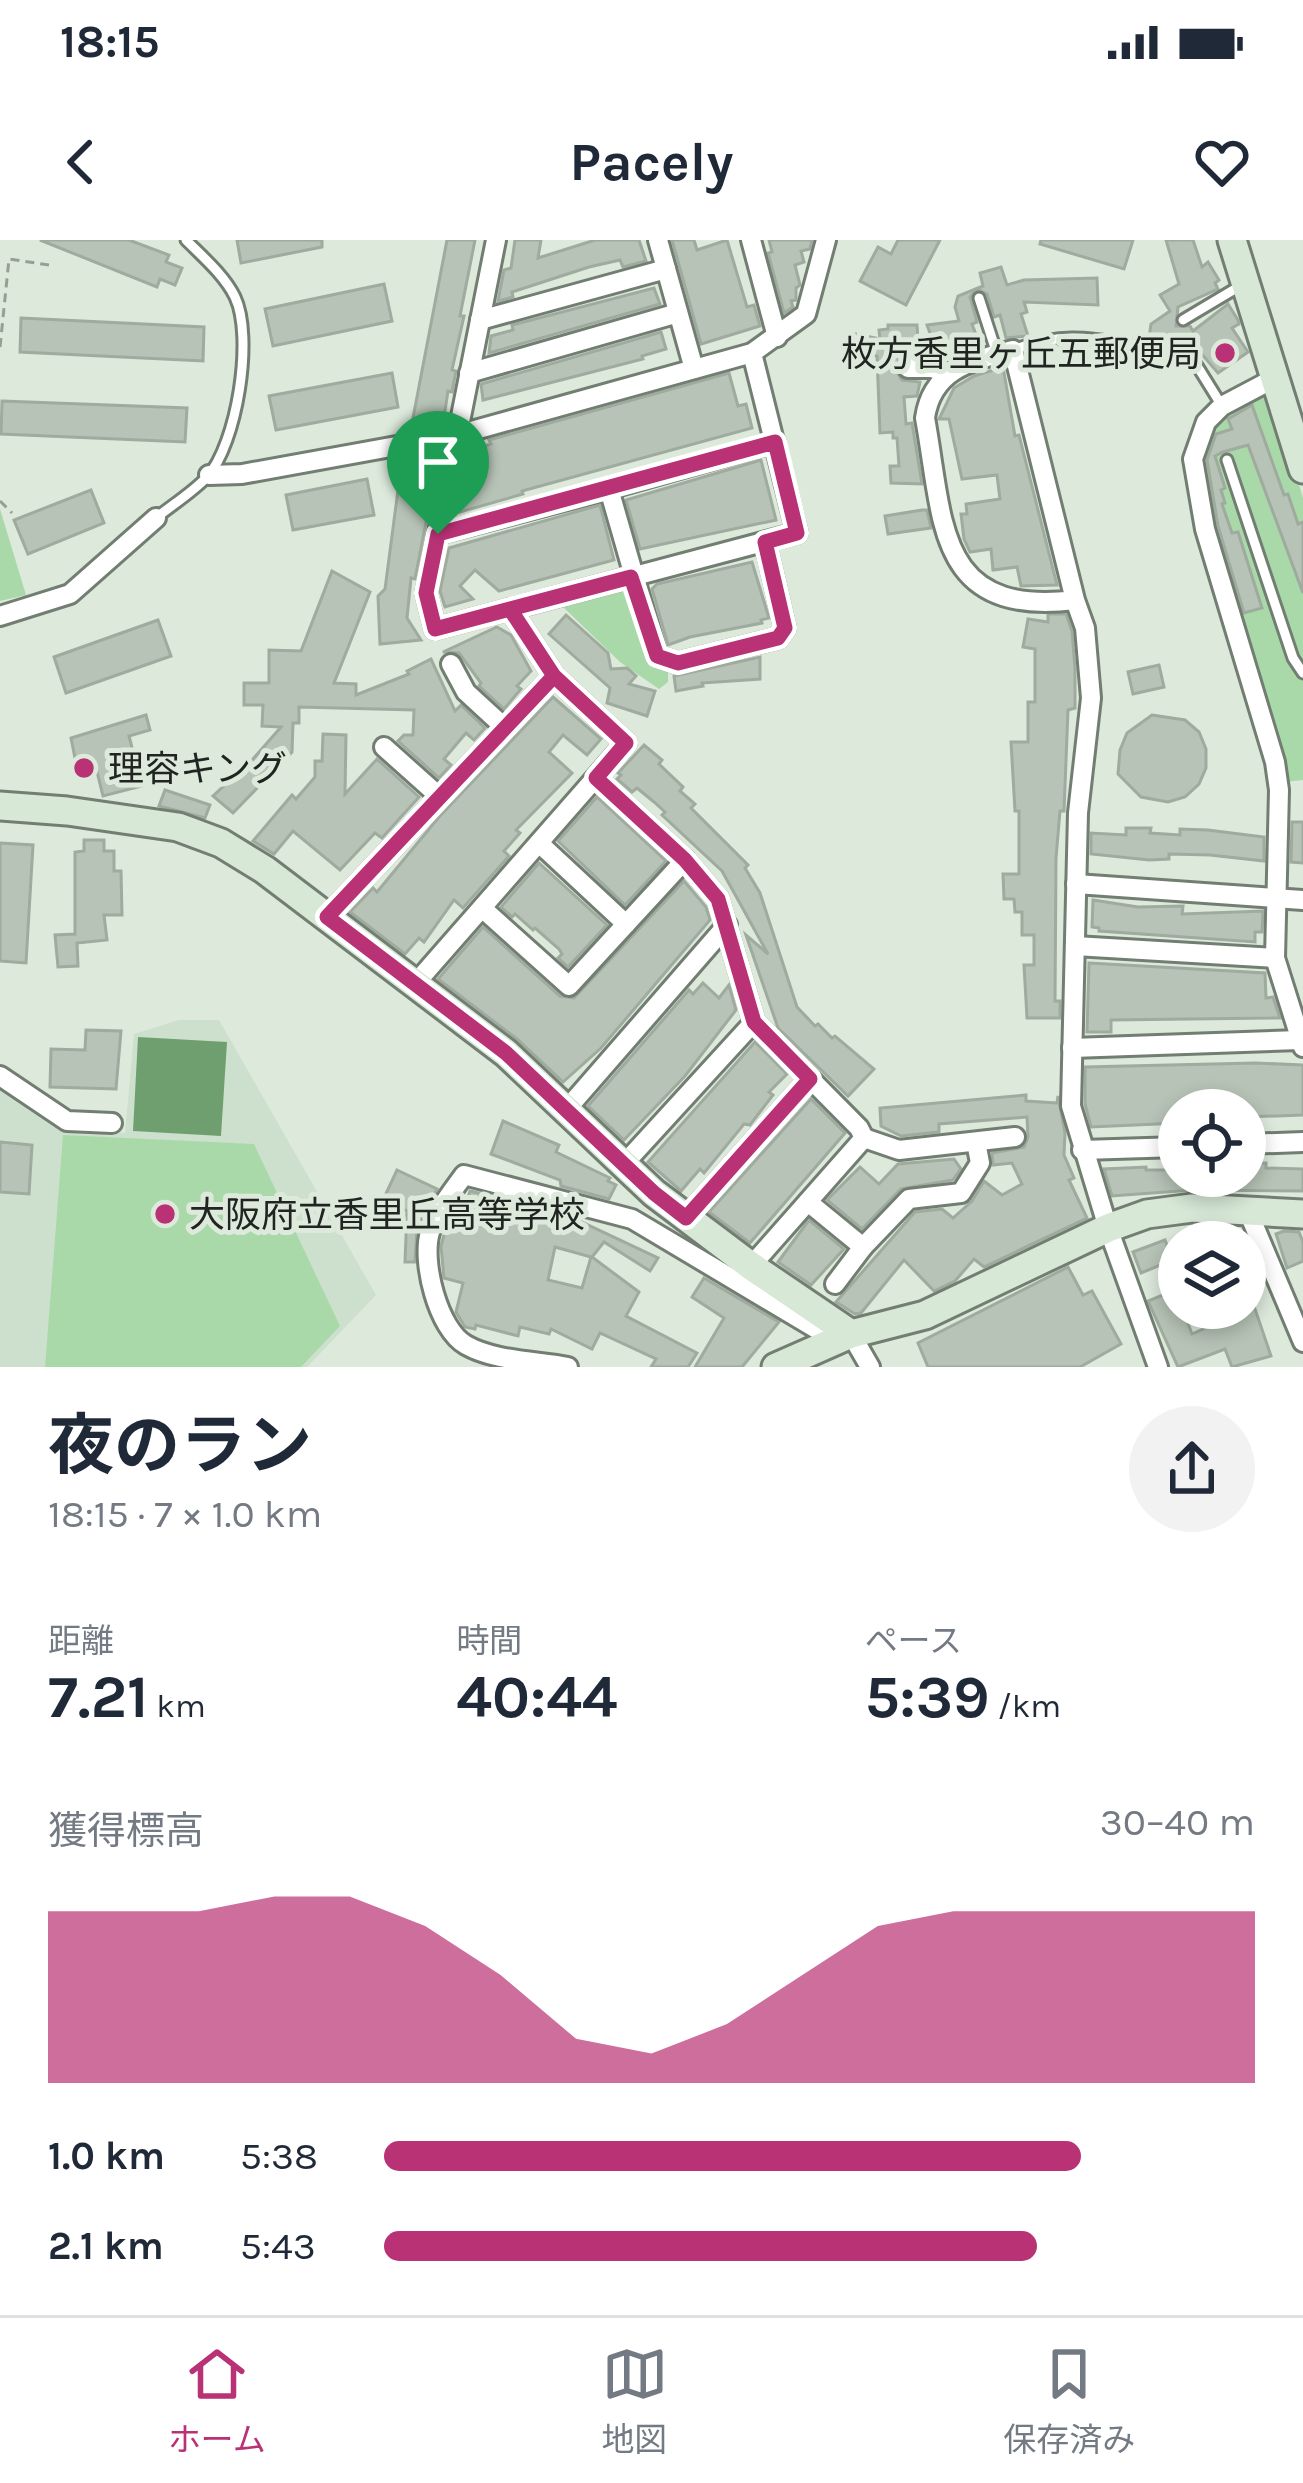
<!DOCTYPE html>
<html lang="ja">
<head>
<meta charset="utf-8">
<style>
	:root { --surface:#fff; --page:#f2f2f3; --text:#1f2937; --muted:#747a83; --line:#e0e1e3; --accent:#b83275 }
	body { margin:0; font-family:Karla,"Noto Sans JP",sans-serif; background:var(--page); color:var(--text); height:100vh; display:flex; flex-direction:column; font-size:45px; white-space:nowrap }
	* { box-sizing:border-box; margin:0 }
	p { font-size:39px; color:var(--muted) }
	.icon { flex:none; width:66px; height:66px; fill:none; stroke:currentColor; stroke-width:2; stroke-linecap:round; stroke-linejoin:round }
	.map { position:relative; height:1127px; overflow:hidden }
	.side { display:flex; flex-direction:column; background:var(--surface); flex:1 }
	.side>* { flex:none }
	.fabs { position:absolute; left:1158px; top:849px; display:grid; gap:24px }
	.fabs a { display:grid; place-items:center; width:108px; height:108px; border-radius:50%; background:var(--surface); box-shadow:0 6px 18px #0003; font-size:60px }
	.pin { position:absolute; display:grid; place-items:center; width:102px; height:102px; color:#fff; margin:-123px -51px; border-radius:50% 50% 50% 0; rotate:-45deg; box-shadow:0 0 12px #0007 }
	.pin .icon { rotate:45deg }
	.round { display:grid; place-items:center; flex:none; width:126px; height:126px; border-radius:63px; background:var(--page) }
	.head { display:flex; align-items:center; justify-content:space-between; height:204px; padding:0 48px }
	h1 { font-size:66px; font-weight:700; line-height:90px }
	.metrics { display:grid; grid-template-columns:repeat(3,1fr); gap:18px; height:204px; padding:12px 48px }
	.metrics div { display:grid; align-content:center }
	.metrics b { font-size:60px; font-weight:700 }
	.metrics small { font-size:33px; font-weight:400 }
	.metrics p { font-size:33px }
	.chart { height:336px; padding:24px 48px }
	.chart p { display:flex; justify-content:space-between }
	.chart svg { width:100%; height:216px; margin-top:12px; fill:var(--accent); opacity:.7 }
	ul { padding:0 48px; list-style:none; font-size:39px }
	li { display:grid; grid-template-columns:192px 144px 1fr; align-items:center; height:90px }
	li i { height:30px; border-radius:15px; background:var(--accent) }
	.status { display:flex; justify-content:space-between; align-items:center; height:84px; padding:0 60px; background:var(--surface); direction:ltr }
	.status svg { height:33px; fill:currentColor }
	header { display:flex; justify-content:space-between; align-items:center; height:156px; padding:0 48px; background:var(--surface); font-size:54px; font-weight:700 }
	.tab-bar { display:flex; justify-content:space-around; align-items:center; height:168px; border-top:3px solid var(--line); background:var(--surface); font-size:33px; color:var(--muted) }
	.tab-bar a { display:grid; justify-items:center; gap:6px }
	.tab-bar .selected { color:var(--accent) }
	.map>svg:first-child { display:block }
	.built { fill:#cde0cd }
	.green { fill:#aad9a9 }
	.water { fill:#709f6f }
	.building { fill:#b6c3b6; stroke:#9eab9e; stroke-width:3; fill-rule:evenodd }
	.lines { fill:none; stroke-linecap:round; stroke-linejoin:round }
	.lane-casing { stroke:#727e72; stroke-width:15 }
	.street-casing { stroke:#727e72; stroke-width:24 }
	.secondary-casing { stroke:#727e72; stroke-width:33 }
	.path { stroke:#969f95; stroke-width:3; stroke-dasharray:9 6; stroke-linecap:butt }
	.lane { stroke:#fff; stroke-width:9 }
	.street { stroke:#fff; stroke-width:18 }
	.secondary { stroke:#d7e8d7; stroke-width:27 }
	.route-casing { stroke:#fff; stroke-width:24 }
	.route { stroke:#b83275; stroke-width:15 }
	.poi-dot { fill:#b83275; stroke:#dce9db; stroke-width:4.5 }
	.labels { text-anchor:middle; stroke-width:10; stroke-linejoin:round; paint-order:stroke }
	.poi-label { font-size:36px; fill:#212521; stroke:#dce9db; text-anchor:start }
</style>
</head>
<body>
<div class="status"><b>18:15</b><svg viewBox="0 0 49 12"><path d="M0 12V9h3v3zM5 12V6h3v6zM10 12V3h3v9zM15 12V0h3v12zM26 1h20v11H26zM47 4h2v5h-2z"/></svg></div>
<header><svg class="icon" aria-label="back" viewBox="0 0 24 24"><path d="M15 5l-7 7 7 7"/></svg>Pacely<svg class="icon" aria-label="heart" viewBox="0 0 24 24"><path d="M12 20l-8-8c-3-5 5-10 8-4 3-6 11-1 8 4z"/></svg></header>
<div class="map">
<svg width="1303" height="1127" viewBox="0 0 1303 1127">
	<rect width="100%" height="100%" fill="#dce9db"/>
	<path class="built" d="M179,780H219L376,1055L307,1127H0V851L58,890L125,893L134,794Z"/>
	<g class="green">
		<path d="M1271,149L1303,258V540L1285,542L1276,493L1212,287L1200,220L1212,186L1226,172Z"/>
		<path d="M0,269L26,355L0,361Z"/>
		<path d="M617,347L628,352L649,415L668,429V442L659,449L620,422L559,363Z"/>
		<path d="M63,895L254,904L340,1086L301,1127H45Z"/>
	</g>
	<path class="water" d="M138,797L227,802L221,896L133,891Z"/>
	<g class="building">
		<path d="M40,0H129L169,15L166,22L182,28L175,45L160,39L157,47Z"/>
		<path d="M237,0H322V7L241,23Z"/>
		<path d="M447,0H475L460,76H464L452,130L456,131L452,152L448,151L443,184L431,183L430,186L412,183Z"/>
		<path d="M515,0H541L538,18L595,0H639L646,21L623,27L620,20L589,27L512,52L513,57L498,61L504,30L511,28Z"/>
		<path d="M672,0H694L697,10L727,0L747,67L754,65L760,86L701,104Z"/>
		<path d="M769,0H812L810,9L801,11L804,22L795,25L800,45L796,48V60L791,61L793,67L784,73L768,13L772,12Z"/>
		<path d="M898,0H940L906,65L860,41L878,7L891,14Z"/>
		<path d="M1041,0H1133L1124,29L1040,4Z"/>
		<path d="M1166,0H1193L1202,27L1208,22L1219,40L1215,43L1218,49L1178,67L1176,86H1190L1193,91L1228,64L1238,80L1239,84L1232,88L1248,112L1218,133L1194,105L1186,109L1172,94L1157,106L1149,98L1151,84L1170,71L1160,55L1179,44Z"/>
		<path d="M1001,27L1007,45L1024,40L1097,38L1098,65L1024,62L1027,72L1021,74L1028,96L1006,98L1000,75L994,77L987,54L977,49L970,57L977,82L972,84L980,105L935,107L927,85L959,81L955,67L958,56L983,46L980,33Z"/>
		<path d="M384,44L392,81L273,106L265,69Z"/>
		<path d="M654,48L660,64L489,113L491,96L513,90L512,85Z"/>
		<path d="M21,78L204,87L203,121L20,112Z"/>
		<path d="M888,85H917L919,115L900,117L895,129L902,140L920,142L917,156L904,157L906,184L912,183L922,244L891,243L890,226H899L897,198H893V192L880,193L877,116L847,111L851,93L880,99L879,90L888,89Z"/>
		<path d="M661,92L666,109L642,116L643,119L483,160L481,144Z"/>
		<path d="M1003,127L1015,196L1019,195L1057,345L1021,346L1017,327L993,330L991,309L970,312L964,299L961,274H967L966,264L1000,259L997,235L962,239L949,179H939L954,148L974,136Z"/>
		<path d="M392,133L398,167L276,190L269,156Z"/>
		<path d="M729,133L738,166L746,164L752,188L522,251L523,254L460,272V250L472,248L466,223L473,219L470,210L491,204L489,200Z"/>
		<path d="M2,161L187,168L185,202L1,194Z"/>
		<path d="M1252,165L1284,255L1288,254L1298,284L1303,282V353L1248,205L1223,212L1215,216L1225,248L1221,250L1225,263L1222,264L1232,293L1238,292L1262,368L1244,373L1218,286L1207,220L1216,194L1232,189L1228,179Z"/>
		<path d="M412,217L438,220L415,339L411,338L407,378L421,400L380,404L378,356L385,349L398,250L407,251Z"/>
		<path d="M761,220L776,280L640,309L626,260Z"/>
		<path d="M367,239L374,275L293,290L286,255Z"/>
		<path d="M91,250L104,283L28,314L14,280Z"/>
		<path d="M600,265L614,320L499,351L475,330L460,346L473,359L445,367L440,351L449,308Z"/>
		<path d="M922,270H927L931,288L888,294L885,276Z"/>
		<path d="M752,322L769,378L761,380L762,383L690,397L668,405L652,349L657,344Z"/>
		<path d="M332,331L370,352L334,443L356,444V455L409,434L407,431L431,419L455,471L461,465L485,488L474,500L466,493L444,519L451,525L439,538L398,501L404,495H413L414,470L299,467V483H293L292,512L233,573L213,556L253,519L281,487L262,486L263,465H244V443H269V410L301,411Z"/>
		<path d="M1048,374H1066L1072,391L1075,429V468L1068,470L1064,571H1060L1056,618L1055,761H1060V778H1027L1024,725H1034V695H1022V672H1015L1014,659H1004L1003,634H1019V571H1015L1011,502H1028V462H1035V409L1023,407L1028,379L1048,382Z"/>
		<path d="M566,375L608,413L611,429L627,428L636,436L629,444L655,451L647,476L607,463L610,448L549,394Z"/>
		<path d="M158,380L171,416L66,453L54,417Z"/>
		<path d="M497,387L511,395L531,431L517,446L521,449L504,469L479,446L481,443L459,413L443,412Z"/>
		<path d="M760,417V439L702,443L703,446L676,451L674,436Z"/>
		<path d="M1159,425L1164,447L1133,454L1128,432Z"/>
		<path d="M553,457L601,499L587,515L563,495L549,512L572,533L516,590L520,593L504,611L509,616L463,668L454,660L424,702L419,698L405,714L350,672L373,648L377,652L439,577Z"/>
		<path d="M146,475L150,490L129,496L142,546L103,556L97,532L79,538L71,498Z"/>
		<path d="M1152,475L1185,480L1199,492L1206,509V528L1199,544L1185,557L1168,562L1141,557L1118,534L1120,510L1127,493Z"/>
		<path d="M323,494L346,495L345,554L377,519L419,557L382,598L375,593L340,630L293,591L274,614L253,601L292,555L296,559L315,537V521H322Z"/>
		<path d="M644,505L662,520L659,524L683,547L680,551L695,564L691,568L748,625L745,628L760,653L797,767L815,786L818,784L832,798L835,796L874,829L848,856L778,788L746,695L768,714L722,631L662,575L665,572L654,562L637,548L632,552L617,539L621,535L618,533Z"/>
		<path d="M165,550L210,565L205,578L159,566Z"/>
		<path d="M597,557L666,621L625,665L558,601Z"/>
		<path d="M1292,582H1303V623L1291,622Z"/>
		<path d="M1126,588H1151L1150,593L1180,595V589L1208,590L1264,597V621L1210,615L1169,614V619L1149,620L1091,614V593L1126,595Z"/>
		<path d="M84,600H104V611H114V631H121L122,675H104L107,700L77,703L78,726L58,727L55,695L75,694V612L84,611Z"/>
		<path d="M0,603L33,605L26,723L0,721Z"/>
		<path d="M539,623L607,685L568,727L558,718L562,714L559,709L535,688L533,690L515,674L512,677L501,667Z"/>
		<path d="M684,641L706,667L710,680L601,808L563,842L517,799L438,739L483,687L560,756L574,758Z"/>
		<path d="M1093,660L1138,667L1183,666L1182,674L1263,671L1262,692H1255V702L1099,691V688L1092,687Z"/>
		<path d="M1089,723L1265,733L1266,758L1273,757L1280,778L1111,780V792H1087Z"/>
		<path d="M703,743L719,758L729,745L736,770L685,836L624,900L588,866L689,750L693,754Z"/>
		<path d="M86,790L121,791L116,849L50,847L51,809L85,810Z"/>
		<path d="M755,802L787,834L769,852L773,855L750,885L744,884L704,933L700,929L681,951L648,922Z"/>
		<path d="M1255,823L1303,825V875L1245,877V870H1179V883L1091,887L1085,864V827Z"/>
		<path d="M1026,855V861L1057,863L1058,856L1065,893L1064,915L1074,938L1069,940L1087,978L984,1027L974,1019L955,1041L934,1051L904,1020L861,1073L855,1074L836,1062L915,972L942,969L953,978L972,961L984,941L1002,955L1022,944L1012,923L993,925L992,913L1024,907L1028,897L1027,877L939,884V892L901,896L881,886L880,868Z"/>
		<path d="M811,859L845,893L750,1003L709,972Z"/>
		<path d="M503,881L559,905L556,912L610,938L608,941L616,945L609,959L561,946L560,940L491,914Z"/>
		<path d="M0,902L32,905L29,954L0,952Z"/>
		<path d="M954,919L961,929L953,940L901,949L862,989L827,960L860,927L879,944L898,924Z"/>
		<path d="M1251,923H1266V928L1303,929V951L1193,950L1112,956L1104,929L1146,927V930H1179V936H1251Z"/>
		<path d="M397,930L437,949L417,988L415,1022H405L407,971L383,960Z"/>
		<path d="M470,951L495,957L492,970L539,981L540,976L554,979L555,973L573,978L658,1018L650,1031L604,1002L592,1017L639,1052L626,1076L697,1113L688,1127H651L656,1119L600,1093L592,1109L551,1089L549,1094L520,1087L518,1096L476,1085L475,1089L465,1087L456,1072L463,1043L444,1038L441,1006L446,987L454,989L459,968L464,970ZM555,1007L591,1017L582,1048L548,1040Z"/>
		<path d="M809,980L844,1009L811,1045L778,1022Z"/>
		<path d="M1213,987L1228,988L1233,1002H1178Z"/>
		<path d="M1284,991L1299,992L1303,1002V1021L1287,1028L1276,994Z"/>
		<path d="M1165,1000L1173,1020L1141,1033L1133,1012Z"/>
		<path d="M1068,1027L1083,1055L1092,1051L1121,1104L1080,1127H928L918,1103Z"/>
		<path d="M704,1038L779,1082L742,1127H695L724,1078L692,1057Z"/>
		<path d="M1175,1050L1192,1094L1254,1066L1271,1116L1232,1127L1225,1109L1178,1127L1148,1061Z"/>
	</g>
	<g class="lines">
		<g class="lane-casing">
			<g id="lane">
				<path d="M979,58L997,114"/>
				<path d="M1183,80L1240,46"/>
				<path d="M1013,110C1066,90 1094,99 1148,107"/>
				<path d="M1191,116L1222,166"/>
				<path d="M1227,220L1293,418L1303,433"/>
				<path d="M156,278C172,265 193,252 207,237C237,204 254,97 235,57C225,36 203,17 186,0"/>
			</g>
		</g>
		<g class="street-casing">
			<g id="street">
				<path d="M496,0L426,353L435,389L797,293L752,113"/>
				<path d="M658,0L694,129"/>
				<path d="M751,0L777,97"/>
				<path d="M480,80L666,29"/>
				<path d="M908,128H932L947,134"/>
				<path d="M469,133L678,73"/>
				<path d="M1275,138L1222,166L1206,182L1193,219L1205,289L1275,522L1279,550L1275,718L1303,807"/>
				<path d="M209,235L242,234L457,195L752,113L806,74L826,0"/>
				<path d="M609,249L775,202"/>
				<path d="M438,294L609,249L657,416L678,423L778,398L785,388L765,302"/>
				<path d="M1075,360C935,377 944,281 925,178C932,129 971,121 1013,110L1075,360L1085,388L1091,458L1078,573L1071,866L1108,988L1158,1127"/>
				<path d="M0,376L70,354L156,278"/>
				<path d="M451,424L466,452L505,488"/>
				<path d="M384,507L440,557"/>
				<path d="M596,538L685,620L718,659L754,782L859,888L864,898L751,1026"/>
				<path d="M539,603L626,684"/>
				<path d="M1076,644L1303,660"/>
				<path d="M482,668L569,746L685,620"/>
				<path d="M327,677L554,436"/>
				<path d="M1075,706L1275,718"/>
				<path d="M415,744L626,503L554,436L510,369"/>
				<path d="M1072,808L1300,800"/>
				<path d="M0,836L67,881L112,883"/>
				<path d="M566,870L727,685"/>
				<path d="M864,898L899,910L1015,897"/>
				<path d="M1245,904L1303,902"/>
				<path d="M1082,910L1179,907"/>
				<path d="M624,924L754,782"/>
				<path d="M808,962L863,1007"/>
				<path d="M1247,969L1303,1102"/>
				<path d="M686,978L810,839"/>
				<path d="M835,1044L863,1007L909,959L961,953L980,923L976,902"/>
				<path d="M851,1094L870,1127"/>
				<path d="M568,1127C536,1121 494,1121 466,1105C438,1089 421,1022 430,992C436,971 452,952 464,935L632,979L835,1100"/>
			</g>
		</g>
		<g class="secondary-casing">
			<g id="secondary">
				<path d="M1232,0L1303,229"/>
				<path d="M0,566L67,571L178,587L221,603L265,630L506,813L654,953L751,1026L851,1094L925,1075L1108,988L1147,974L1192,968L1303,974"/>
				<path d="M776,1127L851,1094"/>
			</g>
		</g>
		<g class="path">
			<path d="M0,107L9,19L49,25"/>
			<path d="M0,261L12,273"/>
		</g>
		<use href="#lane" class="lane"/>
		<use href="#street" class="street"/>
		<use href="#secondary" class="secondary"/>
	</g>
	<g class="lines">
		<g class="route-casing">
			<path id="route" d="M438,294L426,353L435,389L510,369L554,436L327,677L506,813L654,953L686,978L810,839L754,782L718,659L685,620L596,538L626,503L554,436L510,369L631,337L657,416L678,423L778,398L785,388L765,302L797,293L775,202L438,294"/>
		</g>
		<use href="#route" class="route"/>
	</g>
	<g class="poi-dot">
		<circle cx="1225" cy="113" r="12"/>
		<circle cx="84" cy="528" r="12"/>
		<circle cx="165" cy="974" r="12"/>
	</g>
	<g class="labels">
		<g class="poi-label">
			<text x="1201" y="126" text-anchor="end">枚方香里ヶ丘五郵便局</text>
			<text x="108" y="541">理容キング</text>
			<text x="189" y="987">大阪府立香里丘高等学校</text>
		</g>
	</g>
</svg>
<div class="fabs">
<a><svg class="icon" aria-label="locate" viewBox="0 0 24 24"><circle cx="12" cy="12" r="6"/><path d="M12 2v4M12 18v4M2 12h4M18 12h4"/></svg></a>
<a><svg class="icon" aria-label="layers" viewBox="0 0 24 24"><path d="M12 4l9 5-9 5-9-5zM3 14l9 5 9-5"/></svg></a>
</div>
<div class="pin" style="left:438px;top:294px;background:#1e9e55"><svg class="icon" aria-label="arrive" viewBox="0 0 24 24"><path d="M6 21V4h12l-3 4 3 4H6"/></svg></div>
</div>
<section class="side">
<div class="head"><div><h1>夜のラン</h1><p>18:15 · 7 × 1.0 km</p></div><a class="round"><svg class="icon" aria-label="share" viewBox="0 0 24 24"><path d="M12 15V3M7 8l5-5 5 5M5 13v7h14v-7"/></svg></a></div>
<div class="metrics">
<div><p>距離</p><b>7.21<small> km</small></b></div>
<div><p>時間</p><b>40:44</b></div>
<div><p>ペース</p><b>5:39<small> /km</small></b></div>
</div>
<div class="chart"><p><span>獲得標高</span>30–40 m</p>
<svg viewBox="0 0 160 44" preserveAspectRatio="none"><path d="M0 44V9L10 9L20 9L30 6L40 6L50 12L60 22L70 35L80 38L90 32L100 22L110 12L120 9L130 9L140 9L150 9L160 9V44z"/></svg>
</div>
<ul>
<li><b>1.0 km</b>5:38<i style="width:80%"></i></li>
<li><b>2.1 km</b>5:43<i style="width:75%"></i></li>
</ul>
</section>
<nav class="tab-bar">
<a class="selected"><svg class="icon" aria-label="home" viewBox="0 0 24 24"><path d="M3 11l9-7 9 7M6 9v11h12V9"/></svg>ホーム</a>
<a><svg class="icon" aria-label="map" viewBox="0 0 24 24"><path d="M3 6l6-2 6 2 6-2v14l-6 2-6-2-6 2zM9 4v14M15 6v14"/></svg>地図</a>
<a><svg class="icon" aria-label="saved" viewBox="0 0 24 24"><path d="M7 4h10v16l-5-4-5 4z"/></svg>保存済み</a>
</nav>
</body>
</html>
